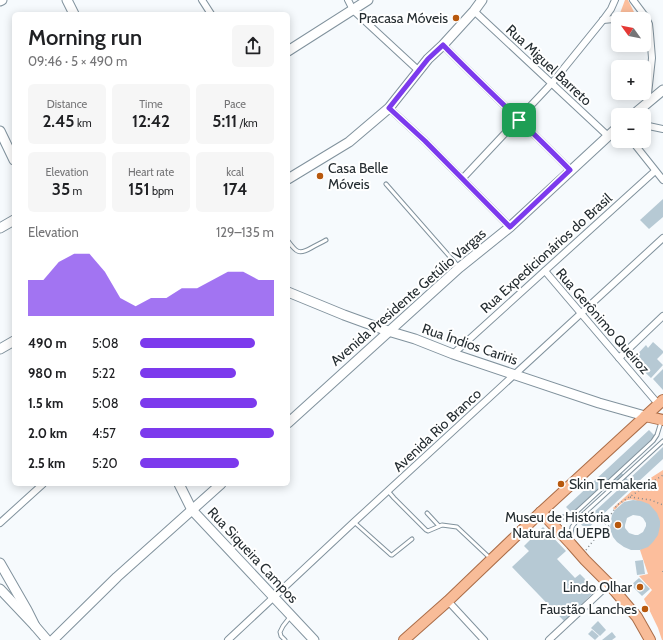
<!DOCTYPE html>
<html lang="en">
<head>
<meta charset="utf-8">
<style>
	:root { --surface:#fff; --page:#f6f6f6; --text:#202124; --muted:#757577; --accent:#7c3aed }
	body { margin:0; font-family:Cabin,sans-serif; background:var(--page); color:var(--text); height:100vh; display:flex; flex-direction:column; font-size:15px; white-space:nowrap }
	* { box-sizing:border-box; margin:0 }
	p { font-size:13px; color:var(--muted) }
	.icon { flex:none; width:22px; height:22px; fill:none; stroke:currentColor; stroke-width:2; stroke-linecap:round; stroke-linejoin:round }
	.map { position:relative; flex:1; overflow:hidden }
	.side { position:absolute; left:12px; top:12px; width:278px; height:474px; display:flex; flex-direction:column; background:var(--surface); border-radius:6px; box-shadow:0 2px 10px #0003 }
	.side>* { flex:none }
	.needle { width:26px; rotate:303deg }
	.controls { position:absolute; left:611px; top:12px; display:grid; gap:8px }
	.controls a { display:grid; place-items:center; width:40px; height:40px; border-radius:6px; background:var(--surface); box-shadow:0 2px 10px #0003; font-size:20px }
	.pin { position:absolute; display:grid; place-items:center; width:34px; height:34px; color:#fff; margin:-17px; border-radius:8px; box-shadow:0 2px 6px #0006 }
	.round { display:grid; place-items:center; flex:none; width:42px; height:42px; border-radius:6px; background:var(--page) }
	.headline { display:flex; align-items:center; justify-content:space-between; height:68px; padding:0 16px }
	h1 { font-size:22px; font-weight:600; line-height:30px }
	.metrics { display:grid; grid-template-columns:repeat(3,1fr); gap:6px; height:68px; padding:4px 16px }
	.metrics div { display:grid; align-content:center; border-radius:6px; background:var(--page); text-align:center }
	.metrics b { font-size:17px; font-weight:600 }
	.metrics small { font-size:11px; font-weight:400 }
	.metrics p { font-size:11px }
	.chart { height:112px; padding:8px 16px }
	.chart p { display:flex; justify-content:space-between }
	.chart svg { width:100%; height:72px; margin-top:4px; fill:var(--accent); opacity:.7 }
	ul { padding:0 16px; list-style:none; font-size:13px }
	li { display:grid; grid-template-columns:64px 48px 1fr; align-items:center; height:30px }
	li i { height:10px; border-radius:5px; background:var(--accent) }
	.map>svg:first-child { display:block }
	.green { fill:#fcbe9c }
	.building { fill:#b6c9d4; fill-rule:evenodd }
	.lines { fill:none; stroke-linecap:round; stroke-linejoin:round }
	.lane-casing { stroke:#81929d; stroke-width:5 }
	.street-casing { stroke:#81929d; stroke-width:8 }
	.secondary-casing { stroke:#81929d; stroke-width:11 }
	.primary-casing { stroke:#ab6d48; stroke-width:12 }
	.path { stroke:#858b8e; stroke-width:1.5; stroke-dasharray:1 3; stroke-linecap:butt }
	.lane { stroke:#fff; stroke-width:3 }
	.street { stroke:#fff; stroke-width:6 }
	.secondary { stroke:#fff; stroke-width:9 }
	.primary { stroke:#f8bc98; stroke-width:10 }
	.route-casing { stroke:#fff; stroke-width:8 }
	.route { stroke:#7c3aed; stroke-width:5 }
	.poi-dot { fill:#b7580d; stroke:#fff; stroke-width:1.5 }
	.labels { text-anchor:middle; stroke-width:4; stroke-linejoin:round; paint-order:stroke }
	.poi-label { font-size:14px; fill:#252d31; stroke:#fff; text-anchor:end }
	.street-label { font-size:14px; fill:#252d31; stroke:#fff }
</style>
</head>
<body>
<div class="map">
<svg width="663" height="640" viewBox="0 0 663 640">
	<rect width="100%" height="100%" fill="#f6fafd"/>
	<g class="green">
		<path d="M625,0H628L635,14L619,16Z"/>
		<path d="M663,470V640H662L658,628L644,599L652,590L639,576L648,574L640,550C663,530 640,477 615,510L613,508L635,488Z"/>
	</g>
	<g class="building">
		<path d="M663,199V217L649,229L640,220Z"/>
		<path d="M653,342L663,351V353L657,359L663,365L651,378L632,360L646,345L648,348Z"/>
		<path d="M663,369V390L653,379Z"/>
		<path d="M649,430L655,436L619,470L628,480L663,447V459L586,530L581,524L619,489L609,479L570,516L569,515L571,512L566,507Z"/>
		<path d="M633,500L641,501L649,504L657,513L660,521V526L658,535L653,542L648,547L640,550H631L624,547L617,542L613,537L610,529L611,520L612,515L615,510L624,502ZM633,515L640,516L643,518L646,523V526L643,532L638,535H635L629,533L625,528V525L627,518Z"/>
		<path d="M543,527L566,551L557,559L575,578L580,574L596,590L564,621L512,567L529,551L524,546Z"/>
		<path d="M643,560L645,574L637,575L635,561Z"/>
		<path d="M639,578L650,589L642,596L631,585Z"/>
		<path d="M598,621L606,630L600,636L591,628Z"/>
		<path d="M592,630L599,636L595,640L588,634Z"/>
		<path d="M612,632L616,637L612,640H602Z"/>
	</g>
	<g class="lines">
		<g class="lane-casing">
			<g id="lane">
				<path d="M386,184L458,266"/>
				<path d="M288,241C296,252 299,255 311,248C316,245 321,243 326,240"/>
				<path d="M388,491L394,498L426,530L428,531L442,525L457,527L490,558"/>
				<path d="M427,513L439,526"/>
				<path d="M549,516L559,517H571L653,441L657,435L661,422"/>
				<path d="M354,522L391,555H392L412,539"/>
				<path d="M570,540L572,527L578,519L663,441"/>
				<path d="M285,640L281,636L280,632L283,626L290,617"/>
			</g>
		</g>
		<g class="street-casing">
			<g id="street">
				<path d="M202,0L211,14"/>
				<path d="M348,0L353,10L419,71"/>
				<path d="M633,0L645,16L649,24L650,34L652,58L647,103"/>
				<path d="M474,11L608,136"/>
				<path d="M603,20L645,16"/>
				<path d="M443,45C485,88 529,128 570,170"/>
				<path d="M389,108L425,141L510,227"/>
				<path d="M644,125L663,129"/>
				<path d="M632,141L663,180"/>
				<path d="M463,178L552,83L603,20L611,9L615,0"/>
				<path d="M545,271L659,405"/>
				<path d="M453,354L655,171"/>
				<path d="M619,358L663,316"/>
				<path d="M0,523L43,484"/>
				<path d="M448,601L484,640"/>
				<path d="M228,640L354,522L663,238"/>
				<path d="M549,640L609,584"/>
			</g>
		</g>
		<g class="secondary-casing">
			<g id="secondary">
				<path d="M67,0L74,14"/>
				<path d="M0,1L2,0"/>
				<path d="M288,51L368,0"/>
				<path d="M633,115L663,90"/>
				<path d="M0,131L14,160"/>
				<path d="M288,179L349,142L389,108L428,59L443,45L474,11L482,0"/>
				<path d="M0,228L14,220"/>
				<path d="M288,292L344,315L388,331L415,339L453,354L599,403L645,416"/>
				<path d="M0,349L14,341"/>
				<path d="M288,423L459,268L510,227L618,127"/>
				<path d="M179,484L192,510L314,640"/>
				<path d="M0,563L27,610L35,626"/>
				<path d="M0,589L35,626L47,640"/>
				<path d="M53,640L117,577L221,484"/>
			</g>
		</g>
		<g class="primary-casing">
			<g id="primary">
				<path d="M645,416L663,420"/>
				<path d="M541,512L571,544L585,560L609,584L637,617L650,640"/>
				<path d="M404,640L448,601L541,512L663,400"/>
			</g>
		</g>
		<g class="path">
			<path d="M630,497L651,500L663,505"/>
			<path d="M602,531L610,525"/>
			<path d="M586,550L600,532L617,505L663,475"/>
			<path d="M663,571V574"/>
		</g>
		<use href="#lane" class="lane"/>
		<use href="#street" class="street"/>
		<use href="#secondary" class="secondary"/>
		<use href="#primary" class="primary"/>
	</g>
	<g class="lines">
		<g class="route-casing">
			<path id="route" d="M443,45C485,88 529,128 570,170L510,227L425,141L389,108L428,59Z"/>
		</g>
		<use href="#route" class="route"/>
	</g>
	<g class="poi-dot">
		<circle cx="456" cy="18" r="4"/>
		<circle cx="320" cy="176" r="4"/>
		<circle cx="561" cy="484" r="4"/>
		<circle cx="618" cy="525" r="4"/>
		<circle cx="640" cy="587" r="4"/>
		<circle cx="645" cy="609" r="4"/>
	</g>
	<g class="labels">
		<g class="poi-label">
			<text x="448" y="23">Pracasa Móveis</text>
			<text x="328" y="173" text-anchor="start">Casa Belle<tspan x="328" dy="16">Móveis</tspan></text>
			<text x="569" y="489" text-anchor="start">Skin Temakeria</text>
			<text x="610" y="522">Museu de História<tspan x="610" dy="16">Natural da UEPB</tspan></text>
			<text x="632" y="592">Lindo Olhar</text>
			<text x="637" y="614">Faustão Lanches</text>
		</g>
		<g class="street-label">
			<text transform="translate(549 65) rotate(43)" y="5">Rua Miguel Barreto</text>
			<text transform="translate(546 253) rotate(-42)" y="5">Rua Expedicionários do Brasil</text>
			<text transform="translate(408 297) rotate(-41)" y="5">Avenida Presidente Getúlio Vargas</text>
			<text transform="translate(603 321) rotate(49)" y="5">Rua Gerônimo Queiroz</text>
			<text transform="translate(470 344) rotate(19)" y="5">Rua Índios Cariris</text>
			<text transform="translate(437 430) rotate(-43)" y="5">Avenida Rio Branco</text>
			<text transform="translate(253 555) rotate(47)" y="5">Rua Siqueira Campos</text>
		</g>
	</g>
</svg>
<div class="controls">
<a><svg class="needle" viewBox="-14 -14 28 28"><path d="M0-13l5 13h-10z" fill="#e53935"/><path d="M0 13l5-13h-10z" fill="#757577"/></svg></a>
<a>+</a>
<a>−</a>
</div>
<div class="pin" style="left:519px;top:120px;background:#1e9e55"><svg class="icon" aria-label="arrive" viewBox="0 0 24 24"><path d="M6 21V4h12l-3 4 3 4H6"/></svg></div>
<section class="side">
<div class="headline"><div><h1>Morning run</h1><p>09:46 · 5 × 490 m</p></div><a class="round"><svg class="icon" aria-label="share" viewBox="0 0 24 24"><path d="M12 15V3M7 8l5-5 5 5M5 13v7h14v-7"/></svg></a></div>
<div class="metrics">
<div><p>Distance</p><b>2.45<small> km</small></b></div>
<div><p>Time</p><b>12:42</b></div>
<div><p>Pace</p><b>5:11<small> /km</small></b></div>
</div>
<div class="metrics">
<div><p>Elevation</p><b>35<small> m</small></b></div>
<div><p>Heart rate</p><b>151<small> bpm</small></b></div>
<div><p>kcal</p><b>174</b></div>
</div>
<div class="chart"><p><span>Elevation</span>129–135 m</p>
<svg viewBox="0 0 160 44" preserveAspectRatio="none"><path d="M0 44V22L10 22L20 11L30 6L40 6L50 17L60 33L70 38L80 33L90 33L100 27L110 27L120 22L130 17L140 17L150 22L160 22V44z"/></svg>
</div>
<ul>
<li><b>490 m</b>5:08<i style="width:86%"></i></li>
<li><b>980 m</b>5:22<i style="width:72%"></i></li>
<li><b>1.5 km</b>5:08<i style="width:87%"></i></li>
<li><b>2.0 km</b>4:57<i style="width:100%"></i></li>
<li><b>2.5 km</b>5:20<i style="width:74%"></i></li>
</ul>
</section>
</div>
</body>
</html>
